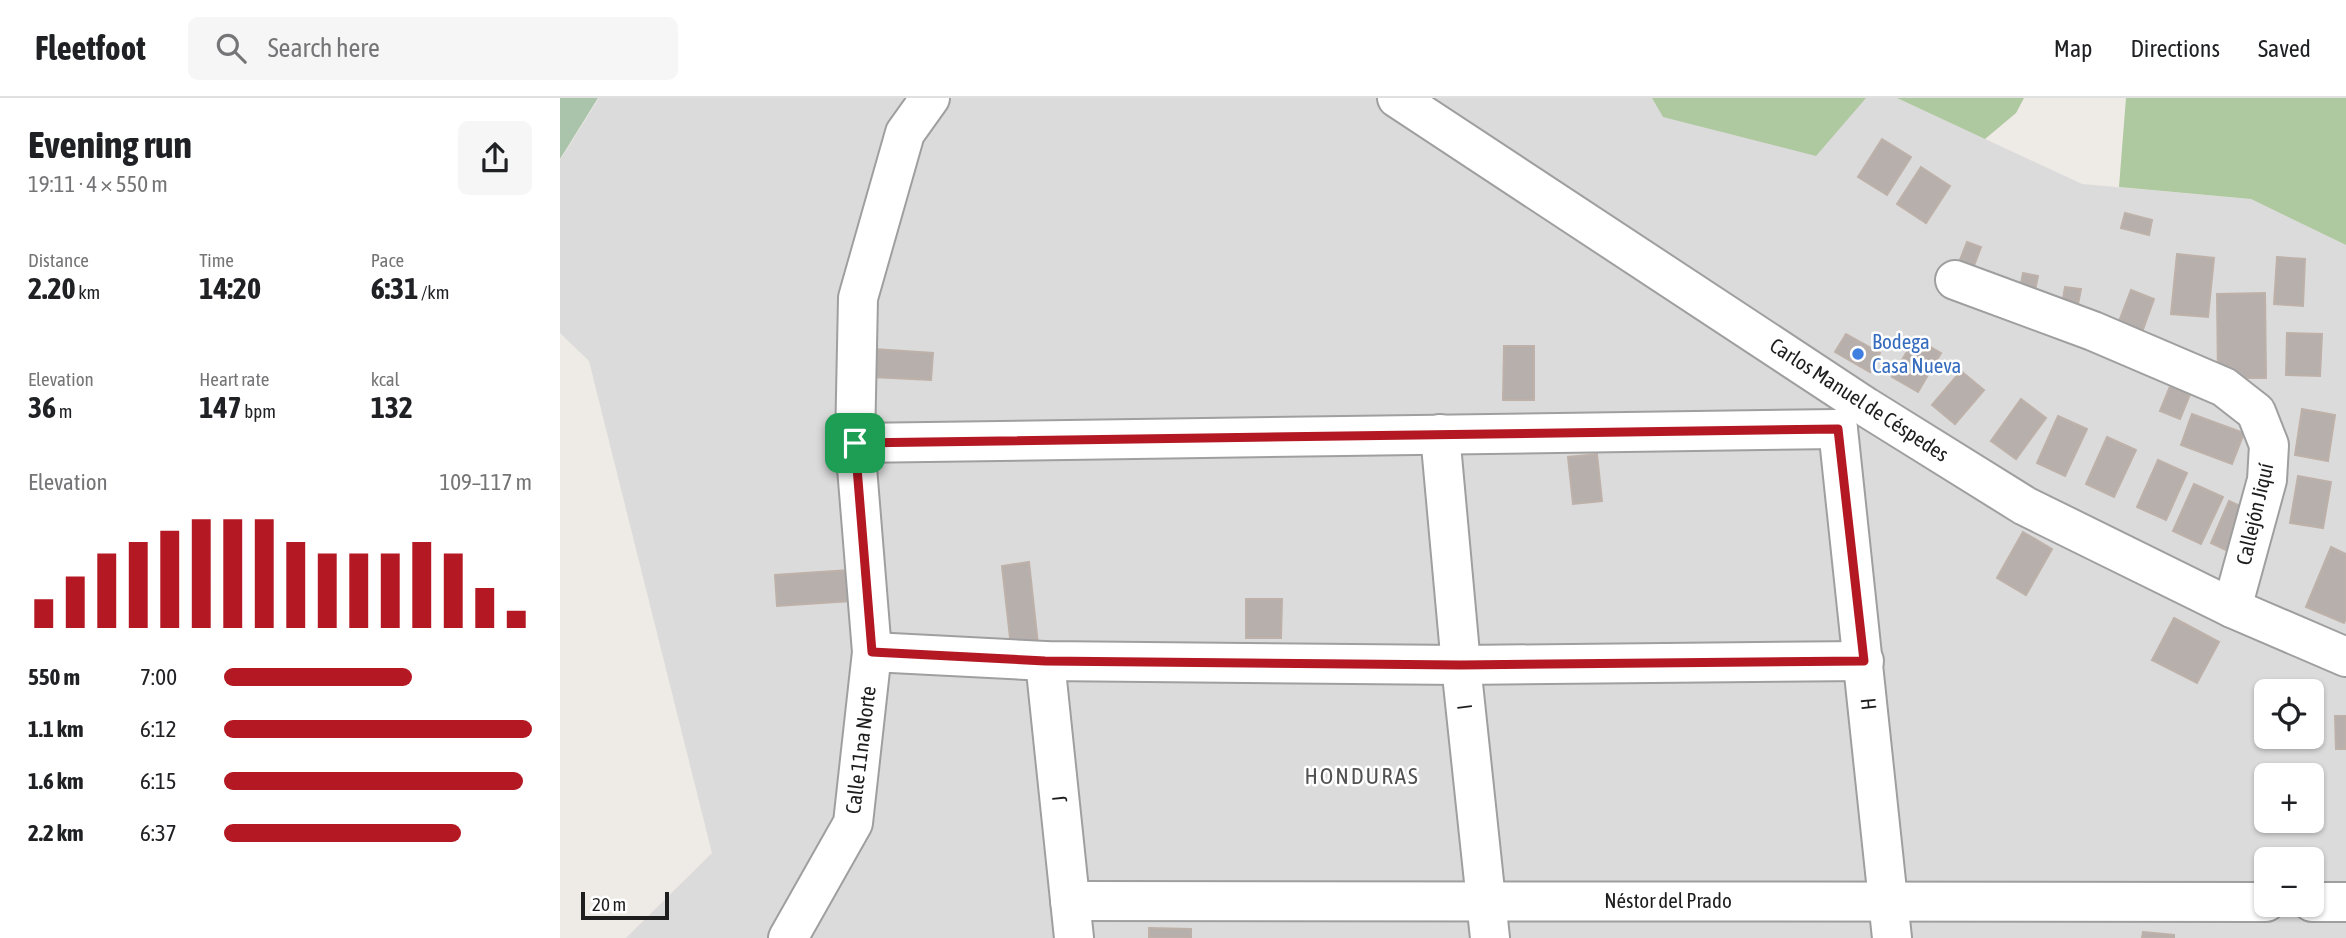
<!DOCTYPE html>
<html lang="en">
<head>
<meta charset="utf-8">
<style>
	:root { --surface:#fff; --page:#f6f6f6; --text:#202124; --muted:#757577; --line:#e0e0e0; --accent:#b41823 }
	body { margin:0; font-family:"Asap Condensed",sans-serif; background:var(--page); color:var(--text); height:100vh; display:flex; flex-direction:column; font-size:26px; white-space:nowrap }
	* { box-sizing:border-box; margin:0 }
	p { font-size:23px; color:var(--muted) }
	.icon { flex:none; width:38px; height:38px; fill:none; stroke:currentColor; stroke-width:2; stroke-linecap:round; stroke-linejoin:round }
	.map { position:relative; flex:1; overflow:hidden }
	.sheet { display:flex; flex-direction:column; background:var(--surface); width:560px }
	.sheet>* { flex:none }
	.tools { position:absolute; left:1694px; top:581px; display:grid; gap:14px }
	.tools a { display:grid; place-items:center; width:70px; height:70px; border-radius:10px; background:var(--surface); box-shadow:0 2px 5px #0004; font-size:35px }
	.scale { position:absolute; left:21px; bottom:18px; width:88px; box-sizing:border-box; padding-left:7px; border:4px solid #1e1e1e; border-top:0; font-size:19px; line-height:24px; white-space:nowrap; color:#1e1e1e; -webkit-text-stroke:5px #fff; paint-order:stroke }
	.pin { position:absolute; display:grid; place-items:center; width:60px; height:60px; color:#fff; margin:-30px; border-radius:14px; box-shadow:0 4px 10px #0006 }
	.round { display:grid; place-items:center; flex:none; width:74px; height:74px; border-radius:10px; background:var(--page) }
	.head { display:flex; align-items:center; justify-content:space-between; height:119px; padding:0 28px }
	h1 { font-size:38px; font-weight:700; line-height:52px }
	.figures { display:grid; grid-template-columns:repeat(3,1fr); gap:10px; height:119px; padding:7px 28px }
	.figures div { display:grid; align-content:center }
	.figures b { font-size:30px; font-weight:700 }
	.figures small { font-size:19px; font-weight:400 }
	.figures p { font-size:19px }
	.chart { height:196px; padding:14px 28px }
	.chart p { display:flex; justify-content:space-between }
	.chart svg { width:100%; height:126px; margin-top:7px; stroke:var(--accent); stroke-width:6 }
	ul { padding:0 28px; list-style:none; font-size:23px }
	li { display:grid; grid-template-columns:112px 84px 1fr; align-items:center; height:52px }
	li i { height:18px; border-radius:9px; background:var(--accent) }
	header { display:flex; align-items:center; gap:42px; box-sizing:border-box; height:98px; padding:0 35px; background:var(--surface); border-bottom:2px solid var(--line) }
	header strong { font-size:33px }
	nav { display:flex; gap:38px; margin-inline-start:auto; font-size:24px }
	.search { width:490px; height:63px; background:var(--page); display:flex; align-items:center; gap:18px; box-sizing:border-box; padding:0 24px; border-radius:10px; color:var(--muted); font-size:26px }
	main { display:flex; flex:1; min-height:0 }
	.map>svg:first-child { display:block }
	.residential { fill:#dcdbdb; fill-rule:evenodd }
	.forest { fill:#aec89f }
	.cemetery { fill:#a9c4ab }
	.building { fill:#b7afab; stroke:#bdb1a9; stroke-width:2 }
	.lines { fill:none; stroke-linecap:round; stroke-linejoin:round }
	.minor-casing { stroke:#9f9f9f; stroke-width:42 }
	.minor { stroke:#fff; stroke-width:38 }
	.route-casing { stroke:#fff; stroke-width:14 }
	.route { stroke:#b41823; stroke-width:9 }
	.shop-dot { fill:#3f7fe0; stroke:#fff; stroke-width:2.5 }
	.labels { text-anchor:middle; stroke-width:5; stroke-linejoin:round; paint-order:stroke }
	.shop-label { font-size:21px; fill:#366cbe; stroke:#fff; text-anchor:start }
	.street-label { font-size:21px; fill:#1e1e1e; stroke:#fff }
	.neighbourhood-label { font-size:23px; letter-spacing:2px; fill:#515151; stroke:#fff }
</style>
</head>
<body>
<header>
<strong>Fleetfoot</strong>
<div class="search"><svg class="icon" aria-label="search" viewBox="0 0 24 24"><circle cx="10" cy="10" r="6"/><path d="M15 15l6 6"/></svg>Search here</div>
<nav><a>Map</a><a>Directions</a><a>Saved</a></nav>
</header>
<main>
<section class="sheet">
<div class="head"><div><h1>Evening run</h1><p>19:11 · 4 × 550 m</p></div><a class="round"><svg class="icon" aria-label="share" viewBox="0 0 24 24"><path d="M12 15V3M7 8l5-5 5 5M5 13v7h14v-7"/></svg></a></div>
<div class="figures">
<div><p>Distance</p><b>2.20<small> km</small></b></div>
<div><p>Time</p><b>14:20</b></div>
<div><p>Pace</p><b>6:31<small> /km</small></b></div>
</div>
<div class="figures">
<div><p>Elevation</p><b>36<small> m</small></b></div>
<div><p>Heart rate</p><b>147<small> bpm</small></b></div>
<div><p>kcal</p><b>132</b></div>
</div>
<div class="chart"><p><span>Elevation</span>109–117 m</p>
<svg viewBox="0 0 160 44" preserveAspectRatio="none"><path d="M5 44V34M15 44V26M25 44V18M35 44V14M45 44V10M55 44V6M65 44V6M75 44V6M85 44V14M95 44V18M105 44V18M115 44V18M125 44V14M135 44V18M145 44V30M155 44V38"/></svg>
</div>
<ul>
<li><b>550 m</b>7:00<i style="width:61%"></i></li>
<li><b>1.1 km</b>6:12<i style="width:100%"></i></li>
<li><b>1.6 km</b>6:15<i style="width:97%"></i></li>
<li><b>2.2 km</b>6:37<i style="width:77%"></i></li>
</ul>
</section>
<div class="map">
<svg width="1786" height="840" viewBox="0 0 1786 840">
	<rect width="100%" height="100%" fill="#eeeae5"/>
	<path class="residential" d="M39,0H1337L1522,86L1691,101L1786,147V840H66L152,755L29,263L0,235V62ZM1706,593H1752V639H1706ZM1706,677H1752V723H1706ZM1706,761H1752V807H1706Z"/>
	<g class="forest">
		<path d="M1092,0H1306L1256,58L1103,19Z"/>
		<path d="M1337,0H1464L1456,15L1425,41Z"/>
		<path d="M1566,0H1786V147L1691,101L1559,89Z"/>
	</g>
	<path class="cemetery" d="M0,0H38L0,61Z"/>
	<g class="building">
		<path d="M1322,41L1351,59L1327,97L1298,79Z"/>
		<path d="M1361,69L1390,88L1366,125L1337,106Z"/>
		<path d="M1565,115L1592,122L1589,137L1561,130Z"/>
		<path d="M1407,144L1421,149L1412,173L1398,167Z"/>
		<path d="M1617,156L1654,160L1648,219L1611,216Z"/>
		<path d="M1717,159L1745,161L1743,208L1714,206Z"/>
		<path d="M1463,175L1478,178L1473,202L1458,200Z"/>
		<path d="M1505,189L1521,191L1516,216L1501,213Z"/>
		<path d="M1571,192L1594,201L1581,237L1557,229Z"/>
		<path d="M1705,195L1706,280H1658L1657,196Z"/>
		<path d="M1727,235L1762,236L1760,278L1726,277Z"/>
		<path d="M1286,236L1320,255L1310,274L1275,254Z"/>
		<path d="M1355,240L1381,255L1358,294L1332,279Z"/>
		<path d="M944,248H974V302H943Z"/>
		<path d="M314,251L373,255L371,282L312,279Z"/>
		<path d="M1401,273L1424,292L1395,326L1372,307Z"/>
		<path d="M1611,286L1631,294L1620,321L1600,313Z"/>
		<path d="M1461,301L1486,320L1456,361L1431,343Z"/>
		<path d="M1742,311L1775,317L1768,363L1735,357Z"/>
		<path d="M1632,316L1684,335L1672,366L1621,347Z"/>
		<path d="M1498,318L1527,331L1505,378L1477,365Z"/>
		<path d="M1547,339L1576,352L1554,399L1526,386Z"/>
		<path d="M1037,356L1042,403L1013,406L1008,359Z"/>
		<path d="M1598,362L1627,375L1606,422L1577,409Z"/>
		<path d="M1738,378L1771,384L1763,430L1730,425Z"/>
		<path d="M1634,386L1663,399L1641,446L1613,433Z"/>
		<path d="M1669,403L1691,413L1672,455L1651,445Z"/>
		<path d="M1463,434L1492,451L1466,497L1437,480Z"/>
		<path d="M1771,449L1786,456V520L1784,525L1746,509Z"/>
		<path d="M469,464L478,546L451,549L442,468Z"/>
		<path d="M289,472L291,503L217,508L215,477Z"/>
		<path d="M686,501H722L721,540H686Z"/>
		<path d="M1614,520L1659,544L1637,585L1592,562Z"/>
		<path d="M1775,618H1786V651H1776Z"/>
		<path d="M589,830L631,831V840H589Z"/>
		<path d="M1583,834L1614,837V840H1582Z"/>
	</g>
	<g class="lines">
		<g class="minor-casing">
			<g id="minor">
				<path d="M837,0L1306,309L1465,408L1672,510L1786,559"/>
				<path d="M1395,182L1533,233L1664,289L1696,314L1709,347L1707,382L1672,510"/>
				<path d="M1278,331L1332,840"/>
				<path d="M880,336L901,567L930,840"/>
				<path d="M295,345L1278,331"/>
				<path d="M312,554L485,563L901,567L1304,563"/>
				<path d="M485,563L514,840"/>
				<path d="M510,803L1706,804"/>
				<path d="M1752,804H1786"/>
				<path d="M228,840L293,725L312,554L295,345L298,200L345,35L370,0"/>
			</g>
		</g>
		<use href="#minor" class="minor"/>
	</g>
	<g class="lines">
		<g class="route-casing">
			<path id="route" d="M1278,331L1304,563L901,567L485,563L312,554L295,345Z"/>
		</g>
		<use href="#route" class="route"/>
	</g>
	<circle class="shop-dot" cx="1298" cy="256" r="7"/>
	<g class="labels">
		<g class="shop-label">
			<text x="1312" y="251">Bodega<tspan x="1312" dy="24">Casa Nueva</tspan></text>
		</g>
		<g class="street-label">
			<text transform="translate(1299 302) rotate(33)" y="7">Carlos Manuel de Céspedes</text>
			<text transform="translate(1695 416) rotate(-77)" y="7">Callejón Jiquí</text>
			<text transform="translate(1309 606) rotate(-96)" y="7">H</text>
			<text transform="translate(905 609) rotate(-97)" y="7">I</text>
			<text transform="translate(301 652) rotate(-83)" y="7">Calle 11na Norte</text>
			<text transform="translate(500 701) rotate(-96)" y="7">J</text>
			<text x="1108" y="810">Néstor del Prado</text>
		</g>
		<g class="neighbourhood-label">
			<text x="802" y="686">HONDURAS</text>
		</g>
	</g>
</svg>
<div class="tools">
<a><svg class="icon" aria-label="locate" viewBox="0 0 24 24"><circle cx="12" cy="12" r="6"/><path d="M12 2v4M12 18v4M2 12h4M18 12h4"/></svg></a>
<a>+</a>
<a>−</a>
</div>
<div class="scale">20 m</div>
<div class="pin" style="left:295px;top:345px;background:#1e9e55"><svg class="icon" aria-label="arrive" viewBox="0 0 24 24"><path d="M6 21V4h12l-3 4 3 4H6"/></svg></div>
</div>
</main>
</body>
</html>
